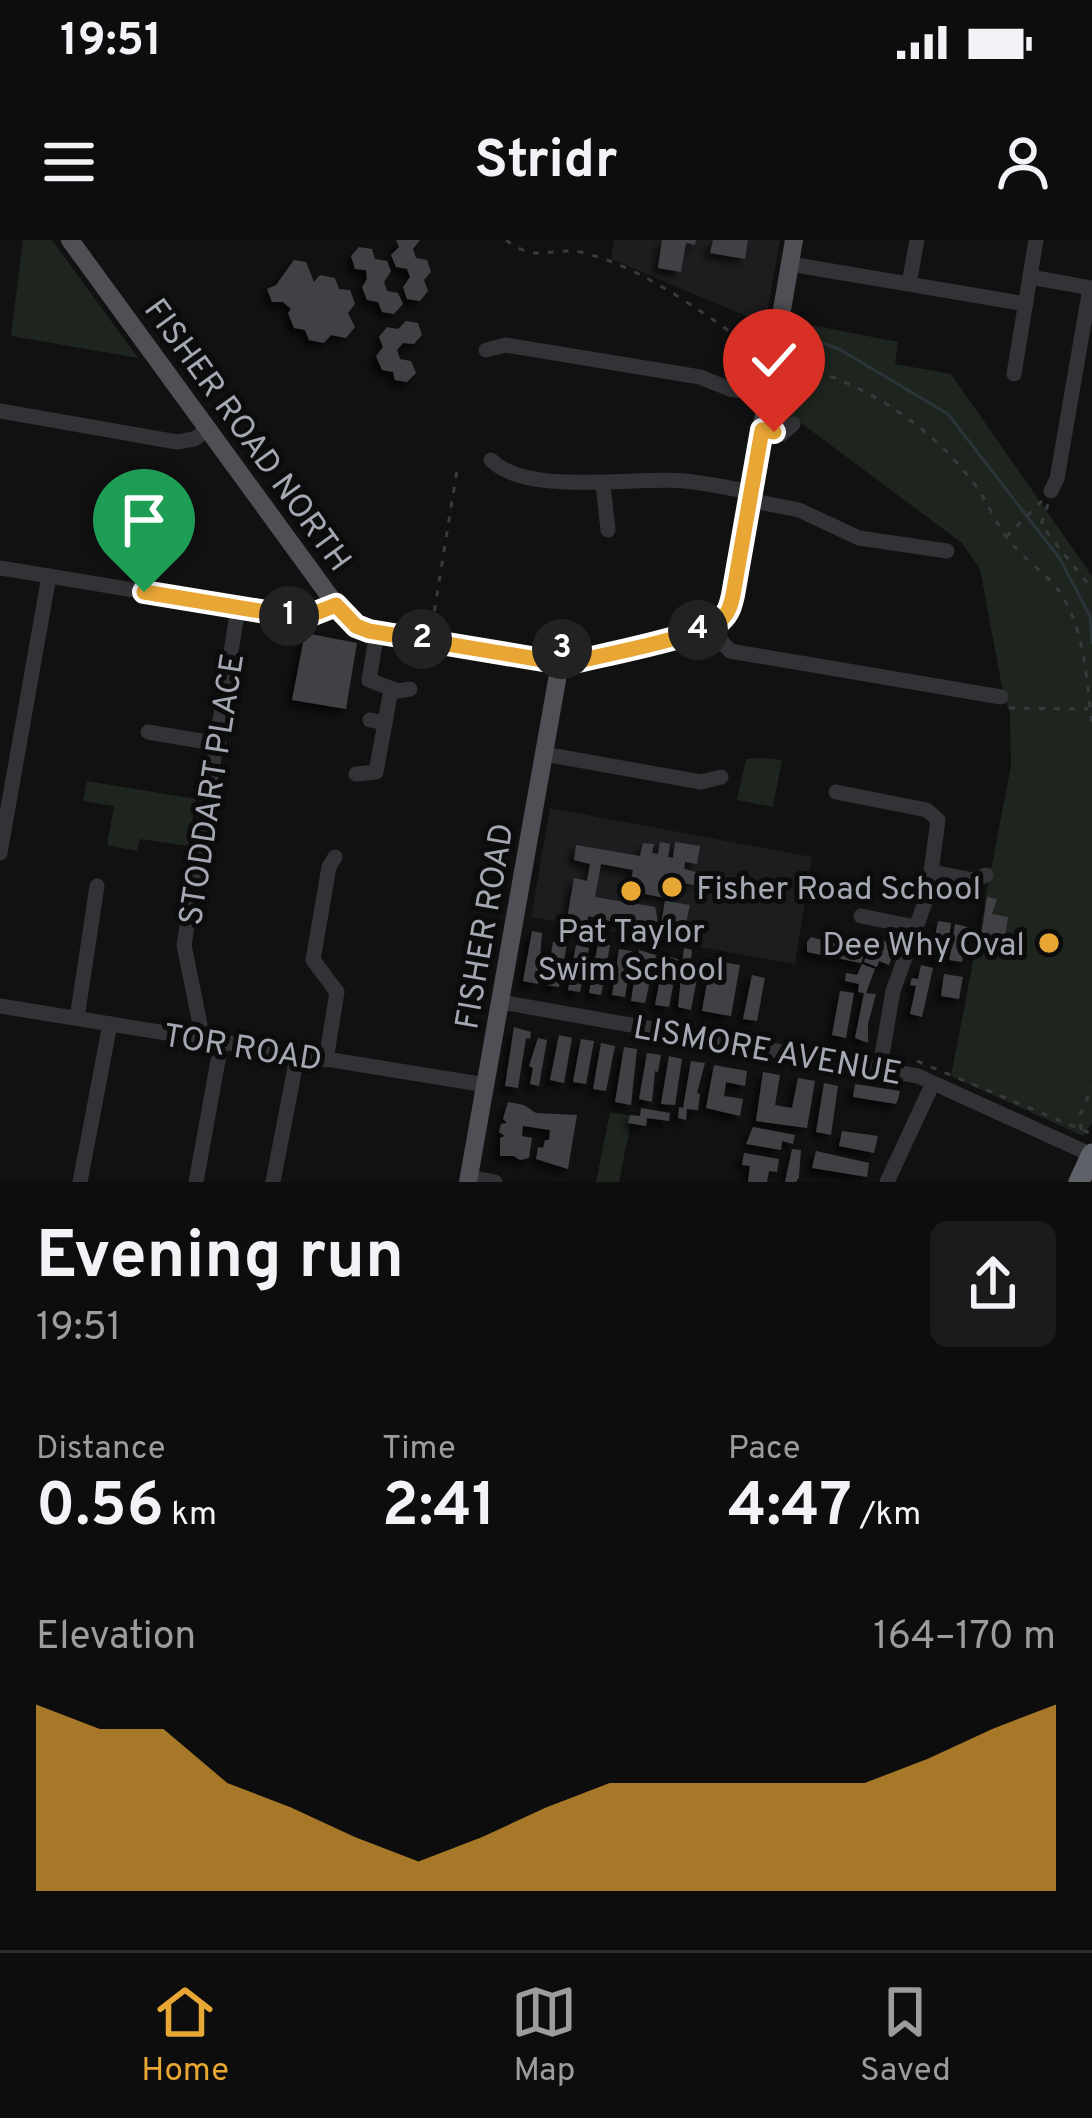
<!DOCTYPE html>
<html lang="en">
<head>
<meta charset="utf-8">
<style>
	:root { --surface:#0d0d0e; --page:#1b1b1c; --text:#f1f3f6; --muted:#9a9c9e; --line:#2d2d2e; --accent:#e8a634 }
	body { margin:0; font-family:Overpass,sans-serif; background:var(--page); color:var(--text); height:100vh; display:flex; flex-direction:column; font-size:45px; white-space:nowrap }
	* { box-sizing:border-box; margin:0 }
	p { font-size:39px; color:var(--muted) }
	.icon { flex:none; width:66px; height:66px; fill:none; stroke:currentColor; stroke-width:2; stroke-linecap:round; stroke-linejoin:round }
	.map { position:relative; height:942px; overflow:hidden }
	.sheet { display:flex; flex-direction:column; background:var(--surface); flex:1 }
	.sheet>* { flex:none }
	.pin { position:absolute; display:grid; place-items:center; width:102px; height:102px; color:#fff; margin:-123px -51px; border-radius:50% 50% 50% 0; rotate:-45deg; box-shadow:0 0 12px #0007 }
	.pin .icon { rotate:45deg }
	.km { position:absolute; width:60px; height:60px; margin:-30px; border-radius:50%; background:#222; color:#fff; font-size:33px; line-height:60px; text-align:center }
	.round { display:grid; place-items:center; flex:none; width:126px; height:126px; border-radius:18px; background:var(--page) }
	.head { display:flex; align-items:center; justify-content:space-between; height:204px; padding:0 36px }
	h1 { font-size:66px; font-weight:700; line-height:90px }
	.metrics { display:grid; grid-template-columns:repeat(3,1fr); gap:18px; height:204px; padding:12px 36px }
	.metrics div { display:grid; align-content:center }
	.metrics b { font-size:60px; font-weight:700 }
	.metrics small { font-size:33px; font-weight:400 }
	.metrics p { font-size:33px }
	.chart { height:336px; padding:24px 36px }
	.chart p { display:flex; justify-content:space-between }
	.chart svg { width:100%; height:216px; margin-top:12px; fill:var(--accent); opacity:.7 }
	.status { display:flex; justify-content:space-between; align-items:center; height:84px; padding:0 60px; background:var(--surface); direction:ltr }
	.status svg { height:33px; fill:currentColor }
	header { display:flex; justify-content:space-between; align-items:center; height:156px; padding:0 36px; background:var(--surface); font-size:54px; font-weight:700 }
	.tabs { display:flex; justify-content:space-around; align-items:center; height:168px; border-top:3px solid var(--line); background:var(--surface); font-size:33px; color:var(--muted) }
	.tabs a { display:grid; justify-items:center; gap:6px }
	.tabs .selected { color:var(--accent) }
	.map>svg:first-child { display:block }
	.built { fill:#1d1d1f }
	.green { fill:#1e251e }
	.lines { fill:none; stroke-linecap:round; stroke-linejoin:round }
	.stream { stroke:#2b343a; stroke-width:3 }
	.building { fill:#404145; filter:url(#shadow) }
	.path { stroke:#383a3e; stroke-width:3; stroke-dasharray:6 9; stroke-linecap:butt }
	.minor { stroke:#323337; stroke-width:15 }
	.major { stroke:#4e5056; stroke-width:18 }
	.highway { stroke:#5f6168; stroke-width:21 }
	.route-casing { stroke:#fff; stroke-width:24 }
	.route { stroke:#e8a634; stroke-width:15 }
	.poi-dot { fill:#e8a634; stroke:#0c0c0d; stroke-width:4.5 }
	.labels { text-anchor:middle; stroke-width:10; stroke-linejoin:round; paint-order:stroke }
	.street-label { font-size:33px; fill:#a3a8b3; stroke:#0c0c0d }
	.poi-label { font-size:33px; fill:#a3a8b3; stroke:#0c0c0d; text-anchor:start }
</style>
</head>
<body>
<div class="status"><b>19:51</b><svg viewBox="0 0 49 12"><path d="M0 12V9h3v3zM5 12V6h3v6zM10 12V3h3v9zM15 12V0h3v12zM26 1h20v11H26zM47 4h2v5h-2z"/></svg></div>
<header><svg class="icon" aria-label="menu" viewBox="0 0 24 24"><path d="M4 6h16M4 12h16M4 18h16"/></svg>Stridr<svg class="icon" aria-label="person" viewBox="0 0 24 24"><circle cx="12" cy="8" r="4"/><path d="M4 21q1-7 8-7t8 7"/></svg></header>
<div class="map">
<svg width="1092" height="942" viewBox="0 0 1092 942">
	<defs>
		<filter id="shadow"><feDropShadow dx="-5.5" dy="5.5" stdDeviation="3" flood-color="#0009"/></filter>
	</defs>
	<rect width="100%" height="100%" fill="#111112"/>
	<g class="built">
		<path d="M614,0H780L765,84L611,19Z"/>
		<path d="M550,568L812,617L795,724L531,677Z"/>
	</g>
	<g class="green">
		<path d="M23,0H52L138,118L11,96Z"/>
		<path d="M796,82L898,102L895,124L951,134L1092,336V883L1083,896L951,836L1011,526L1010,474L1001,442L980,329L962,303L781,168Z"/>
		<path d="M763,518L782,520L773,567L737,560L746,519Z"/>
		<path d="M87,541L196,559L188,606L140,599L137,611L107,605L114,566L83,561Z"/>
		<path d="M610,872L632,876L619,942H596Z"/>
	</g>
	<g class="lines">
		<path class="stream" d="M798,94L839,109L948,174L1060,319L1090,376L1092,403"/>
	</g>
	<g class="building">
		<path d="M396,0H420L413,9L416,18L427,20L431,32L424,40L428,51L420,61L407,59L403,47L410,37L407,29L396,27L391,15L399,7Z"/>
		<path d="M662,0H696L695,5L686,3L681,32L658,28Z"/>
		<path d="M713,0H748L745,19L710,13Z"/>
		<path d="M359,7L372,9L375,19L387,21L391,31L384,42L387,51L398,53L403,64L394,74L382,72L378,62L367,60L362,47L367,39L366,30L355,29L351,16Z"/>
		<path d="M294,20L306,22L314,42L320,35L335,38L339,49L350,50L355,64L348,73L355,87L346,98L331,95L324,103L309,100L305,90L294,88L288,73L291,69L283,62H272L267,49L276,45Z"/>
		<path d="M406,81L418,83L422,95L414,104L403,103L397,110L400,119L411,121L416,133L407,142L395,140L393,132L382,130L376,116L383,107L379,97L387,87L398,89Z"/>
		<path d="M305,393L357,403L346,469L292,460Z"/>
		<path d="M660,602L670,604L668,617L673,618L675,602L700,606L697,624L685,622L684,629L696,632L694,645L683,643L681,653L679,644L676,660L629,651L633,630L601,624L595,657L655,667L658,682L653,681L652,686L636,683L635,687L588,676L587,683L567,679L574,638L587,641L590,624L574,620L576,605L640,616L643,603L654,604L652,613L658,614Z"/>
		<path d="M987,657L997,659L992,674L1008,677L1005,698L981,695Z"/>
		<path d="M665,661L690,665L682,700L659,696Z"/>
		<path d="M938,681L951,683L949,697L953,698L955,684L968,687L962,722L949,720L952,706L947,705L945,720L931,718Z"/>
		<path d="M532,691L542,693L538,744L523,741Z"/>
		<path d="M596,691L605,693L603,704L610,705L601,755L589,753L598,703L594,702Z"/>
		<path d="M811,697L860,710L864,714L861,723L807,712V702Z"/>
		<path d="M874,697L889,703L887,708L894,711L889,725L879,721L877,727L864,722Z"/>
		<path d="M553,702L567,704L559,747L546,745Z"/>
		<path d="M576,705L589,708L580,752L568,750Z"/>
		<path d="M684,708L692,710L691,721L700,722L691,770L678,767Z"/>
		<path d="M619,709L632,711L625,757L612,755Z"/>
		<path d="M639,710L656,715L645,763L631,761Z"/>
		<path d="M669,717L678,719L669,767L655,765L664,718Z"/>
		<path d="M711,720L740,725L731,776L702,771Z"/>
		<path d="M862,724L875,729L866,753L876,754L868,784V803L855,798L864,753L858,752L859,744L845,741L846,733L857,735Z"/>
		<path d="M921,725L933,728L922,777L910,774L916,746L910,745L912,738L918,739Z"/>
		<path d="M944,734L963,737L959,759L941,756Z"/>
		<path d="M752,735L765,738L757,781L743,779Z"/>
		<path d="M840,751L854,753L846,798L832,795Z"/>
		<path d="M514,787L531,792L530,799L526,798L518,848L505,846Z"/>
		<path d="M559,795L572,798L564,843L550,840Z"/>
		<path d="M538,798L547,800L539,846L530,844L533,828L529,826Z"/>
		<path d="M581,799L594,801L586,844L573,842Z"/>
		<path d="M601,803L615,806L606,851L593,849Z"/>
		<path d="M624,807L637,809L631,865L615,862Z"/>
		<path d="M647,813L661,815L658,832L655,831L652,862L639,859Z"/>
		<path d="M669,816L682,819L675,865L661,864Z"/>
		<path d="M691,821L705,823L697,853L700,854L698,870L687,869L686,880L678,878L679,867L683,868Z"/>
		<path d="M714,825L747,831L745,846L726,842L724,856L743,859L740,876L706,868Z"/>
		<path d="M763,832L780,835L775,865L792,868L798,838L815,841L807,888L756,881Z"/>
		<path d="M824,843L838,846L831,895L816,892Z"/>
		<path d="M855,844L900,851L898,859L896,864L853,857Z"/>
		<path d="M508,862L524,865L536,873L577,875L568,929L536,919L538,907L543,908L545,900H549L550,890L523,886L522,896L532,898L529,918L520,920L514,916H500V898L505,896L499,892L501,884L507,883L503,879Z"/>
		<path d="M641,868L670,873L669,881L647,878L646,886L628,883L630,875L640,876Z"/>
		<path d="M753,887L795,895L793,904L782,901L781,910L746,904Z"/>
		<path d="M842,891L878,896L874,913L839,906Z"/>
		<path d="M792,909L801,910L799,937L796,942H785Z"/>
		<path d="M816,911L869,923L867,937L812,928Z"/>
		<path d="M744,913L779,919L777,932L769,931L767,942H748L750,926L742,925Z"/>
	</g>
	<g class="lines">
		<g class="path">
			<path d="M506,0C538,25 552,5 585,13C649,30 708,77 762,114"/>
			<path d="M787,124C858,138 928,183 972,241C988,260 995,285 1012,304C1027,322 1050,336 1063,357C1085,393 1087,443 1092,483"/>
			<path d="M1048,264L1041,285L1092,349"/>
			<path d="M1006,297L1042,261"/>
			<path d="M432,386L457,230"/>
			<path d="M1009,468L1088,469"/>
			<path d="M917,821L1092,894"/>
			<path d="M1081,890L1080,875L1092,847"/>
		</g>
		<g class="minor">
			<path d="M790,24L1026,64"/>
			<path d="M1030,37L1092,48"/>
			<path d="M909,44L917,0"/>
			<path d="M486,110L506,105L700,137L730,149L768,155"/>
			<path d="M1014,134L1036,0"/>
			<path d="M0,171L177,202L194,199L208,190"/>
			<path d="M762,190L782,194L793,184"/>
			<path d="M491,220C528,257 637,236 685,241C707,243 729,248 750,252"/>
			<path d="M603,244L608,290"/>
			<path d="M1051,251L1057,239L1090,48"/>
			<path d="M749,260L799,270L859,298L947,311"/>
			<path d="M0,328L303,378L336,365"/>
			<path d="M709,387L730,411L1001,457"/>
			<path d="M377,392L369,440L398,451L410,449"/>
			<path d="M370,480L385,483L391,449"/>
			<path d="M148,492L219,504"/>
			<path d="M544,514L701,542L721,537"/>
			<path d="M356,534L376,532L385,483"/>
			<path d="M836,552L927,570L938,580L928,654L893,751L880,827"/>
			<path d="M0,613L49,336"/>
			<path d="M932,632L974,640L986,635"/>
			<path d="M861,676L915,687"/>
			<path d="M501,762L918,836L1092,915"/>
			<path d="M0,766L486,845"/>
			<path d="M77,778L97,646"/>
			<path d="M203,799L184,705L238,368"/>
			<path d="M326,820L337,752L313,720L329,627L335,617"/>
			<path d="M469,937L495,942"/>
			<path d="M80,942L110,784"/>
			<path d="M196,942L221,804"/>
			<path d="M273,942L297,817"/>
			<path d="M887,942L933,843"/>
		</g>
		<g class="major">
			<path d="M70,0L336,365L355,386L543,420"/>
			<path d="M543,420C551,404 568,405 574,421"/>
			<path d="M574,421L709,387L726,375L733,355L794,0"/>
			<path d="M468,942L557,440"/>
		</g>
		<path class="highway" d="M1079,942L1092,914"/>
	</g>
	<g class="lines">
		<g class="route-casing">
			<path id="route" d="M144,352L303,378L336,365L356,386L369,391L543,420L549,411L559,408L569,412L574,422C603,415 702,396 721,380C729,373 731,364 733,355L762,190L774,192"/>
		</g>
		<use href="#route" class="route"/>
	</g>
	<g class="poi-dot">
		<circle cx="672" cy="647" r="12"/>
		<circle cx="631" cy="651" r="12"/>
		<circle cx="1049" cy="703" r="12"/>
	</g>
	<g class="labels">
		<g class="street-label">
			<text transform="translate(249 194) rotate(54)" y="12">FISHER ROAD NORTH</text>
			<text transform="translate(210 549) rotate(-81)" y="12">STODDART PLACE</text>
			<text transform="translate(483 686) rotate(-80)" y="12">FISHER ROAD</text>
			<text transform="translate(243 806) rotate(9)" y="12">TOR ROAD</text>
			<text transform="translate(768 809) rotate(10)" y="12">LISMORE AVENUE</text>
		</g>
		<g class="poi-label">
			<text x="696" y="659">Fisher Road School</text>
			<text x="631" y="702" text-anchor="middle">Pat Taylor<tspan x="631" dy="38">Swim School</tspan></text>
			<text x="1025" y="715" text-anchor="end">Dee Why Oval</text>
		</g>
	</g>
</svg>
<div class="pin" style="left:144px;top:352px;background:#1e9e55"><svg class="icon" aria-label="arrive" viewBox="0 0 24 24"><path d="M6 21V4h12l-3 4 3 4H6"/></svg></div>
<div class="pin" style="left:774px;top:192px;background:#d93025"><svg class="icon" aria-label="check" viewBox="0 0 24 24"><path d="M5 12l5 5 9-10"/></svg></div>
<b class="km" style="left:289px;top:376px">1</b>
<b class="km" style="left:422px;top:399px">2</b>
<b class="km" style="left:562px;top:409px">3</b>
<b class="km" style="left:698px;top:390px">4</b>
</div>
<section class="sheet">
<div class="head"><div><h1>Evening run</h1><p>19:51</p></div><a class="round"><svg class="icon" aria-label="share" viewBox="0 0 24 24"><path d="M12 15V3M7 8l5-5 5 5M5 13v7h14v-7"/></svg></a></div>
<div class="metrics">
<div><p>Distance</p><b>0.56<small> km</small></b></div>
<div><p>Time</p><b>2:41</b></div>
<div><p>Pace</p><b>4:47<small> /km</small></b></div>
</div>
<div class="chart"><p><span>Elevation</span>164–170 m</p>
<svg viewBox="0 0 160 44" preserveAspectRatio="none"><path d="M0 44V6L10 11L20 11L30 22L40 27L50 33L60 38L70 33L80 27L90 22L100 22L110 22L120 22L130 22L140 17L150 11L160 6V44z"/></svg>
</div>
</section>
<nav class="tabs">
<a class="selected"><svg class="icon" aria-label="home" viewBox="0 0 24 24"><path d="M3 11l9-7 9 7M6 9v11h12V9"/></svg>Home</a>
<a><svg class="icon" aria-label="map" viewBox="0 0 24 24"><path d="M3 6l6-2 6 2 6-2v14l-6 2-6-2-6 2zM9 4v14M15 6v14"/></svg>Map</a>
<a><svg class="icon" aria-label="saved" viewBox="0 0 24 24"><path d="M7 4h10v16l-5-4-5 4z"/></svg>Saved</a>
</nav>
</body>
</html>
